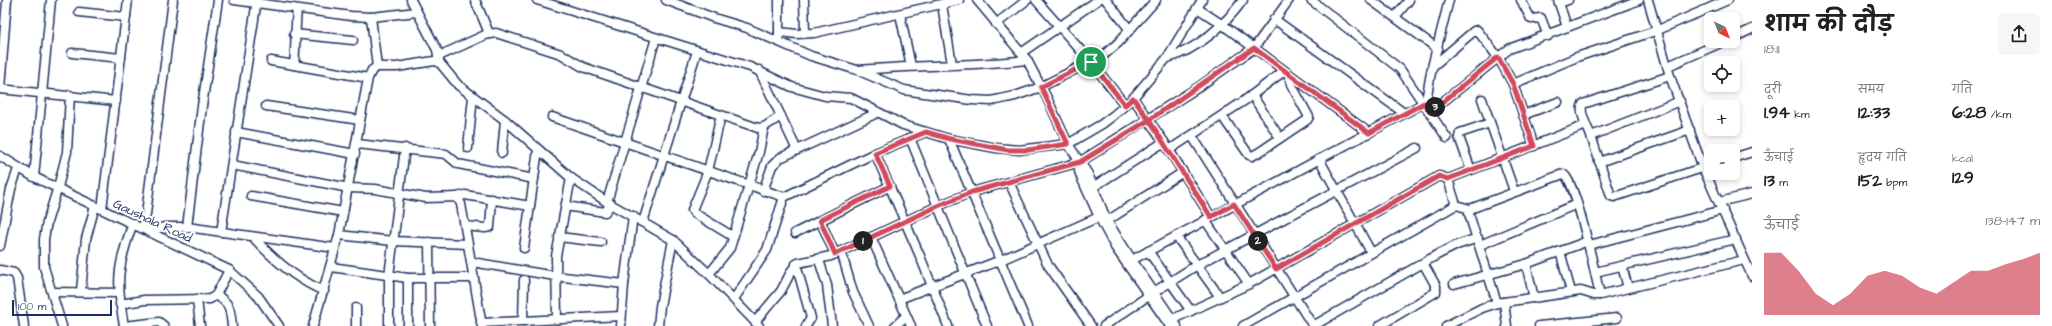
<!DOCTYPE html>
<html lang="hi">
<head>
<meta charset="utf-8">
<style>
	:root { --surface:#fff; --page:#f6f6f6; --text:#202124; --muted:#757577; --accent:#d1495b }
	body { margin:0; font-family:"Architects Daughter","Playpen Sans Deva",sans-serif; background:var(--page); color:var(--text); height:100vh; display:flex; flex-direction:column; font-size:15px; white-space:nowrap }
	* { box-sizing:border-box; margin:0 }
	p { font-size:13px; color:var(--muted) }
	.icon { flex:none; width:22px; height:22px; fill:none; stroke:currentColor; stroke-width:2; stroke-linecap:round; stroke-linejoin:round }
	.map { position:relative; flex:1; overflow:hidden }
	.sheet { display:flex; flex-direction:column; background:var(--surface); width:300px }
	.sheet>* { flex:none }
	.needle { width:26px; rotate:137deg }
	.controls { position:absolute; left:1704px; top:12px; display:grid; gap:8px }
	.controls a { display:grid; place-items:center; width:36px; height:36px; border-radius:6px; background:var(--surface); box-shadow:0 2px 6px #0003; font-size:20px }
	.scale { position:absolute; left:12px; bottom:10px; width:100px; box-sizing:border-box; padding-left:4px; border:2px solid #1b2f5e; border-top:0; font-size:11px; line-height:14px; white-space:nowrap; color:#1b2f5e; -webkit-text-stroke:3px #fff; paint-order:stroke }
	.pin { position:absolute; display:grid; place-items:center; width:34px; height:34px; color:#fff; margin:-17px; border:2px solid #fff; border-radius:50%; box-shadow:0 1px 4px #0007 }
	.km { position:absolute; width:20px; height:20px; margin:-10px; border-radius:50%; background:#222; color:#fff; font-size:11px; line-height:20px; text-align:center }
	.round { display:grid; place-items:center; flex:none; width:42px; height:42px; border-radius:6px; background:var(--page) }
	.head { display:flex; align-items:center; justify-content:space-between; height:68px; padding:0 12px }
	h1 { font-size:22px; font-weight:700; line-height:30px }
	.stats { display:grid; grid-template-columns:repeat(3,1fr); gap:6px; height:68px; padding:4px 12px }
	.stats div { display:grid; align-content:center }
	.stats b { font-size:17px; font-weight:700 }
	.stats small { font-size:11px; font-weight:400 }
	.stats p { font-size:11px }
	.chart { height:112px; padding:8px 12px }
	.chart p { display:flex; justify-content:space-between }
	.chart svg { width:100%; height:72px; margin-top:4px; fill:var(--accent); opacity:.7 }
	main { display:flex; flex:1; min-height:0 }
	.map>svg:first-child { display:block }
	.lines { fill:none; stroke-linecap:round; stroke-linejoin:round }
	.minor-casing { stroke:#1b2f5e; stroke-width:11 }
	.minor { stroke:#fff; stroke-width:8 }
	.route-casing { stroke:#fff; stroke-width:8 }
	.route { stroke:#d1495b; stroke-width:5 }
	.labels { text-anchor:middle; stroke-width:4; stroke-linejoin:round; paint-order:stroke }
	.street-label { font-size:13px; fill:#1b2f5e; stroke:#fff }
</style>
</head>
<body>
<main>
<div class="map">
<svg width="1752" height="326" viewBox="0 0 1752 326">
	<rect width="100%" height="100%" fill="#fff"/>
	<filter id="ink" filterUnits="userSpaceOnUse"><feTurbulence type="fractalNoise" baseFrequency=".025" numOctaves="2"/><feDisplacementMap in="SourceGraphic" scale="8" xChannelSelector="R" yChannelSelector="G"/><feConvolveMatrix kernelMatrix="1 2 1 2 8 2 1 2 1" color-interpolation-filters="sRGB"/></filter>
	<g filter="url(#ink)">
		<g class="lines">
			<g class="minor-casing">
				<g id="minor">
					<path d="M234,0L351,16L371,17L417,12"/>
					<path d="M411,0L437,50L439,61"/>
					<path d="M475,0L489,33"/>
					<path d="M537,0L750,67L792,87L825,96L851,98L903,125L949,139L996,148L1019,150L1068,144L1102,124L1114,115L1133,98L1167,58L1202,0"/>
					<path d="M666,0L714,18L747,28L811,56L857,70L904,90L972,100L991,101L1015,96L1041,87L1105,54L1118,43L1156,0"/>
					<path d="M779,0V37"/>
					<path d="M804,0L805,33"/>
					<path d="M977,0L1027,60L1047,98L1068,144L1088,174L1107,221L1132,260L1177,326"/>
					<path d="M1036,0L1091,62L1125,105"/>
					<path d="M1106,0L1130,30"/>
					<path d="M1311,0L1400,69L1447,138"/>
					<path d="M1371,0L1438,49"/>
					<path d="M1521,0L1531,19L1541,18L1548,36"/>
					<path d="M1558,0L1567,27"/>
					<path d="M1648,0L1670,76L1703,168L1752,276"/>
					<path d="M1559,3L1568,0"/>
					<path d="M942,5L952,64"/>
					<path d="M1197,8L1223,25L1369,133"/>
					<path d="M79,12L126,17"/>
					<path d="M900,14L911,66"/>
					<path d="M371,17L377,67"/>
					<path d="M1395,17L1409,0"/>
					<path d="M1274,19L1404,113"/>
					<path d="M996,24L1027,0"/>
					<path d="M779,32L797,34L814,33L959,0"/>
					<path d="M294,34L353,40"/>
					<path d="M1733,38L1752,29"/>
					<path d="M72,53L121,58"/>
					<path d="M1021,53L1098,0"/>
					<path d="M439,56L485,35L496,33L561,54L583,67L758,128L764,127L781,116"/>
					<path d="M1167,58C1196,51 1226,24 1243,0"/>
					<path d="M271,61L368,78"/>
					<path d="M294,65C296,46 295,28 297,10"/>
					<path d="M1433,66L1474,31L1477,30L1498,57L1513,84L1577,57L1658,30L1728,0"/>
					<path d="M1668,66L1725,41"/>
					<path d="M759,70L797,150"/>
					<path d="M858,70C914,65 971,66 1027,60"/>
					<path d="M1670,76L1583,104C1578,111 1588,128 1591,136L1680,101"/>
					<path d="M1513,84L1534,146"/>
					<path d="M0,89L116,101"/>
					<path d="M0,89L7,0"/>
					<path d="M1252,95L1280,138"/>
					<path d="M1133,98L1164,142L1211,217"/>
					<path d="M1482,99L1514,191"/>
					<path d="M266,106L360,120"/>
					<path d="M1430,112L1509,49L1639,0"/>
					<path d="M721,115L708,171L692,210L694,213L732,236"/>
					<path d="M1523,115L1558,102"/>
					<path d="M1222,116L1249,155L1252,156L1258,153L1307,120L1309,117L1291,84L1289,74"/>
					<path d="M552,117L784,197L875,153L926,132"/>
					<path d="M236,132L355,154"/>
					<path d="M1192,136L1313,326"/>
					<path d="M1591,136L1611,196L1614,197L1711,165"/>
					<path d="M910,138L987,326"/>
					<path d="M949,139L1028,326"/>
					<path d="M357,144L446,154L458,164L534,179"/>
					<path d="M468,148L473,96"/>
					<path d="M1169,150L1244,101L1284,71"/>
					<path d="M502,153L505,120"/>
					<path d="M875,153L920,256L948,326"/>
					<path d="M0,156L34,177L229,270L258,296L279,326"/>
					<path d="M1733,158L1752,152"/>
					<path d="M1319,159L1371,252"/>
					<path d="M1080,162L1079,171L1081,177L1099,217L1115,247L1170,326"/>
					<path d="M1599,162L1690,130"/>
					<path d="M232,165L349,188L375,189L426,198L457,197L461,204L482,326"/>
					<path d="M1471,170L1459,137L1460,133L1490,123"/>
					<path d="M34,177L51,0"/>
					<path d="M1448,179L1586,125"/>
					<path d="M1009,182L1048,265L1091,326"/>
					<path d="M1093,187L1164,142"/>
					<path d="M763,191L772,166L780,158L877,113"/>
					<path d="M251,196L343,212"/>
					<path d="M457,197L465,195L530,206"/>
					<path d="M607,202L656,38"/>
					<path d="M1719,202L1752,194"/>
					<path d="M565,206L605,212L611,204"/>
					<path d="M102,209L128,0"/>
					<path d="M820,220L835,254"/>
					<path d="M1205,220L1249,284"/>
					<path d="M1107,221L1183,172"/>
					<path d="M643,222L697,51"/>
					<path d="M465,226L485,228L490,227L492,199"/>
					<path d="M187,227L202,106L218,0"/>
					<path d="M143,228L146,214L173,0"/>
					<path d="M147,230L166,227H187L335,248"/>
					<path d="M221,232L257,0"/>
					<path d="M795,233L890,186"/>
					<path d="M339,235L393,241L468,244"/>
					<path d="M1176,236L1220,297"/>
					<path d="M253,237C273,259 297,280 324,291"/>
					<path d="M559,237L601,242"/>
					<path d="M871,237L911,326"/>
					<path d="M429,242L430,326"/>
					<path d="M1480,245L1577,204"/>
					<path d="M1589,245L1723,210"/>
					<path d="M0,246L11,189L18,169"/>
					<path d="M524,248L538,150"/>
					<path d="M841,251L853,292L869,326"/>
					<path d="M1148,251L1191,311"/>
					<path d="M1560,251L1571,292"/>
					<path d="M819,260L827,285L832,326"/>
					<path d="M1132,260L1424,103L1427,95L1432,67L1449,0"/>
					<path d="M472,262L555,276L624,284"/>
					<path d="M796,264L811,318L806,326"/>
					<path d="M1526,264L1534,298"/>
					<path d="M1622,266L1628,288"/>
					<path d="M331,267L408,278H474"/>
					<path d="M0,270L14,273L17,278L24,326"/>
					<path d="M1595,272L1736,239"/>
					<path d="M709,274L730,248L759,152L764,127"/>
					<path d="M408,278V326"/>
					<path d="M1454,284L1526,264L1588,241"/>
					<path d="M81,291L86,239L95,206"/>
					<path d="M53,292L118,293"/>
					<path d="M216,295C231,304 230,309 232,326"/>
					<path d="M197,299L200,326"/>
					<path d="M734,299L767,250L784,197"/>
					<path d="M899,299L1001,260L1099,217"/>
					<path d="M1504,302L1507,326"/>
					<path d="M1497,303L1469,214L1470,209L1563,174C1575,177 1596,278 1600,295"/>
					<path d="M120,304L144,300L210,299L216,295L229,270"/>
					<path d="M1173,319L1249,284L1439,176L1448,179L1456,205"/>
					<path d="M557,320L556,256L571,178"/>
					<path d="M523,321L524,280"/>
					<path d="M755,322L781,291L792,270L798,263L831,256L938,206L972,192L1080,162L1197,88L1254,48L1289,0"/>
					<path d="M481,323L621,316"/>
					<path d="M62,326L44,267V239L47,222L58,187L67,152L70,95"/>
					<path d="M124,326C116,281 117,267 133,223"/>
					<path d="M124,326L159,322L164,326"/>
					<path d="M313,326L339,235L368,78L372,70L377,67H397L434,61L439,62L458,85L505,120L571,178L607,202L673,240L709,274L759,326"/>
					<path d="M356,326V308"/>
					<path d="M389,326V276L405,148"/>
					<path d="M621,326L624,284L633,216"/>
					<path d="M658,326L660,306L673,240"/>
					<path d="M895,326L906,316"/>
					<path d="M1104,326L1154,292L1197,265L1417,148"/>
					<path d="M1243,326L1456,205L1470,209"/>
					<path d="M1313,326L1437,255L1457,245L1478,238"/>
					<path d="M1379,326L1436,292V286L1423,263"/>
					<path d="M1446,326L1482,308L1497,303L1581,291L1594,295H1600L1744,260"/>
					<path d="M1539,326L1617,318"/>
				</g>
			</g>
			<use href="#minor" class="minor"/>
		</g>
	</g>
	<g class="lines" filter="url(#ink)">
		<g class="route-casing">
			<path id="route" d="M1091,62L1041,87L1068,144L1028,150H1008L950,139L926,132L875,153L890,186L820,220L835,254L938,206L972,192L1080,162L1149,120L1211,217L1234,204L1276,269L1439,176L1448,179L1534,146L1513,84L1498,57L1430,112L1424,103L1369,133L1254,48L1149,120L1133,98L1125,105L1091,62"/>
		</g>
		<use href="#route" class="route"/>
	</g>
	<g class="labels">
		<g class="street-label">
			<text transform="translate(153 220) rotate(25)" y="5">Gaushala Road</text>
		</g>
	</g>
</svg>
<div class="controls">
<a><svg class="needle" viewBox="-14 -14 28 28"><path d="M0-13l5 13h-10z" fill="#e53935"/><path d="M0 13l5-13h-10z" fill="#757577"/></svg></a>
<a><svg class="icon" aria-label="locate" viewBox="0 0 24 24"><circle cx="12" cy="12" r="6"/><path d="M12 2v4M12 18v4M2 12h4M18 12h4"/></svg></a>
<a>+</a>
<a>−</a>
</div>
<div class="scale">100 m</div>
<div class="pin" style="left:1091px;top:62px;background:#1e9e55"><svg class="icon" aria-label="arrive" viewBox="0 0 24 24"><path d="M6 21V4h12l-3 4 3 4H6"/></svg></div>
<b class="km" style="left:863px;top:241px">1</b>
<b class="km" style="left:1258px;top:241px">2</b>
<b class="km" style="left:1435px;top:107px">3</b>
</div>
<section class="sheet">
<div class="head"><div><h1>शाम की दौड़</h1><p>18:11</p></div><a class="round"><svg class="icon" aria-label="share" viewBox="0 0 24 24"><path d="M12 15V3M7 8l5-5 5 5M5 13v7h14v-7"/></svg></a></div>
<div class="stats">
<div><p>दूरी</p><b>1.94<small> km</small></b></div>
<div><p>समय</p><b>12:33</b></div>
<div><p>गति</p><b>6:28<small> /km</small></b></div>
</div>
<div class="stats">
<div><p>ऊँचाई</p><b>13<small> m</small></b></div>
<div><p>हृदय गति</p><b>152<small> bpm</small></b></div>
<div><p>kcal</p><b>129</b></div>
</div>
<div class="chart"><p><span>ऊँचाई</span>138–147 m</p>
<svg viewBox="0 0 160 44" preserveAspectRatio="none"><path d="M0 44V6L10 6L20 17L30 31L40 38L50 31L60 20L70 17L80 20L90 27L100 31L110 24L120 17L130 17L140 13L150 10L160 6V44z"/></svg>
</div>
</section>
</main>
</body>
</html>
